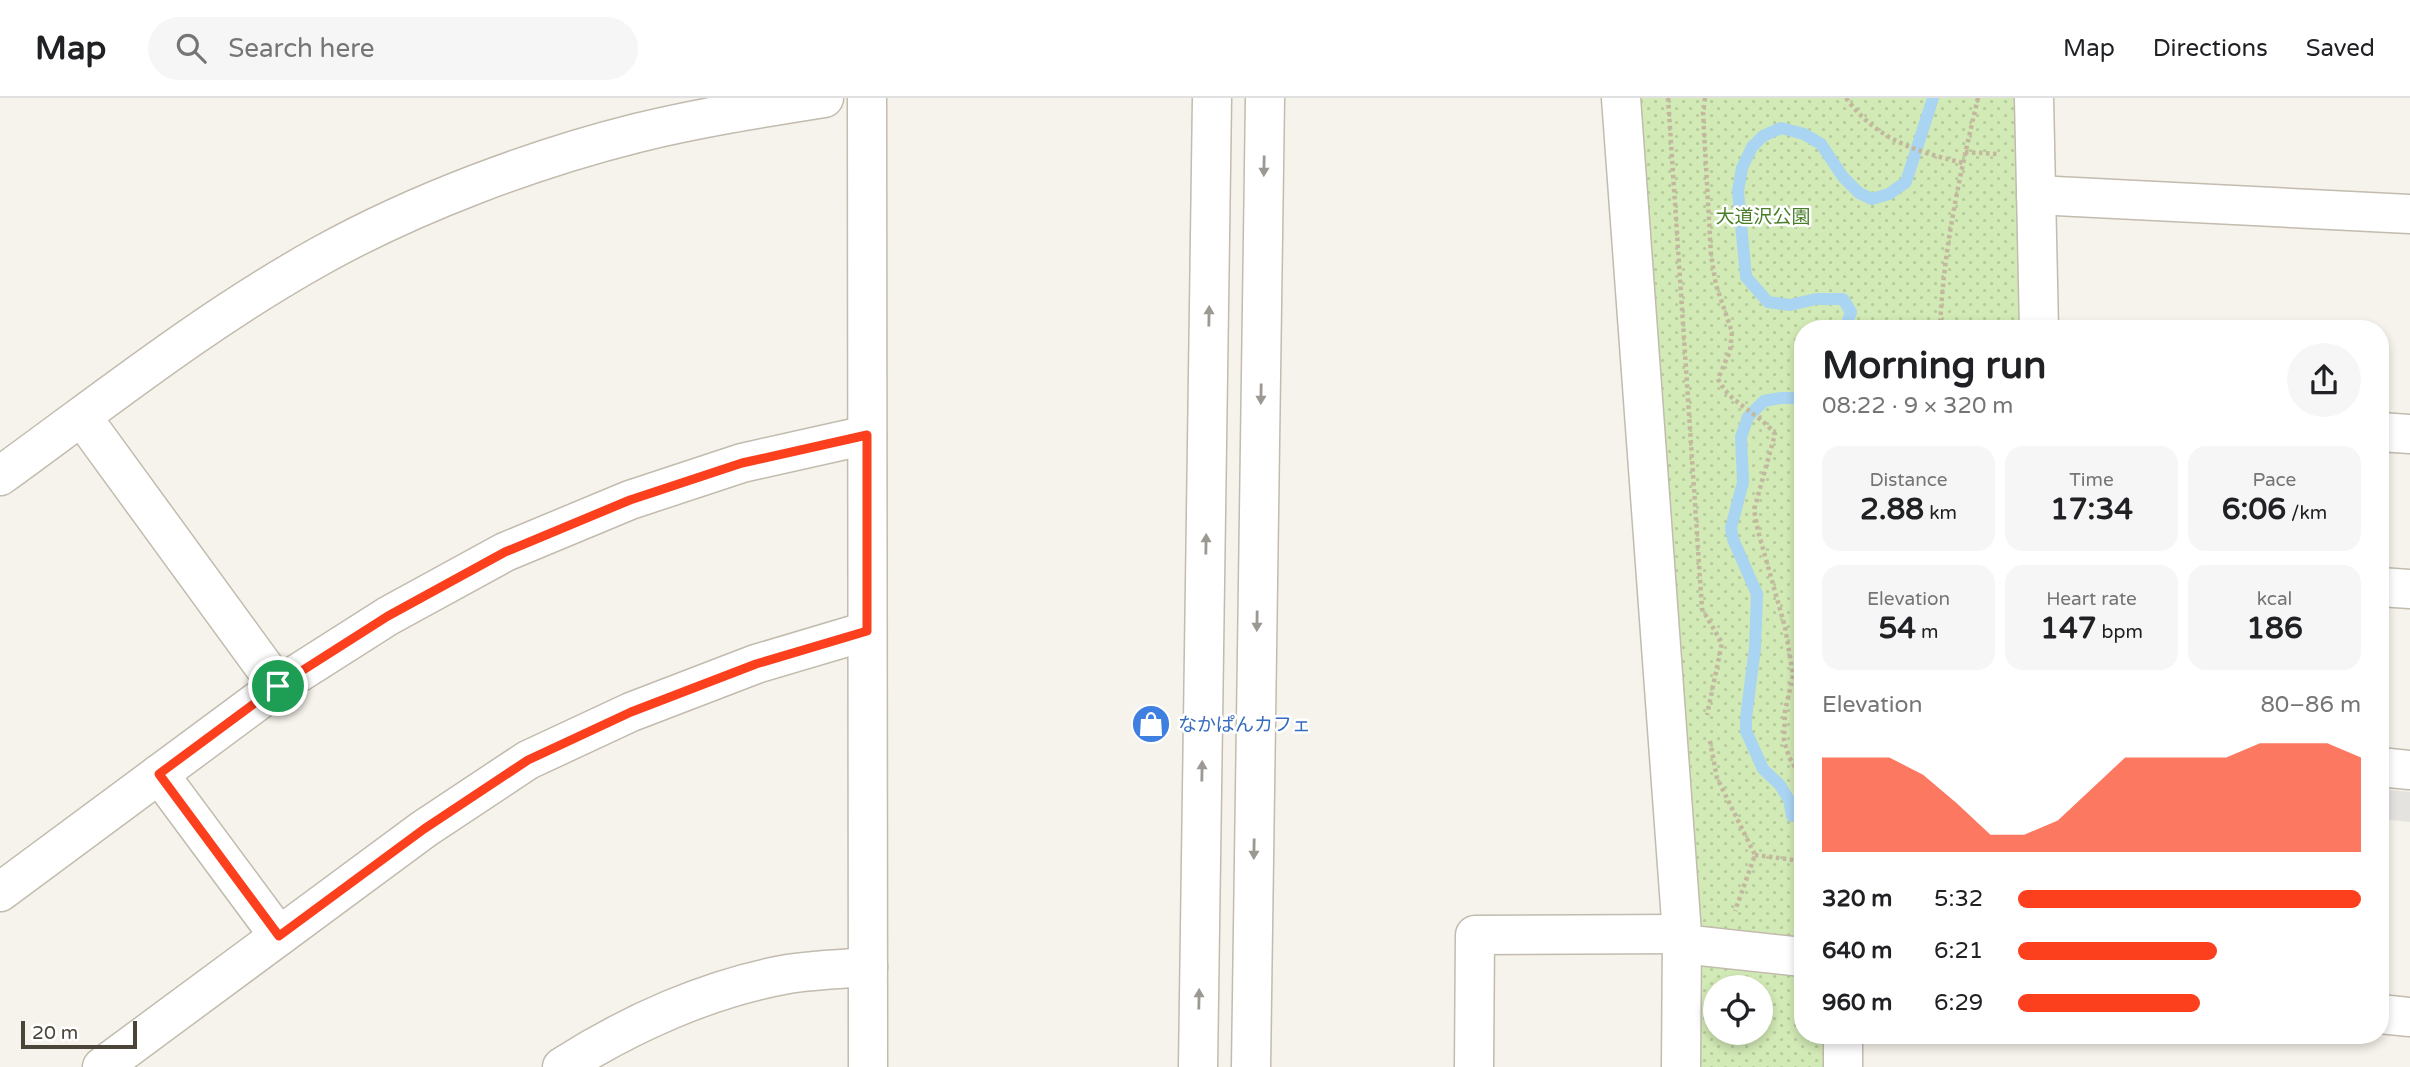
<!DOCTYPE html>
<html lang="en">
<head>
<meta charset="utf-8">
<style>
	:root { --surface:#fff; --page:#f6f6f6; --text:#202124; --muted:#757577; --line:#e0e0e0; --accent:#fc3f1d }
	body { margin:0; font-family:"Varela Round","Noto Sans JP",sans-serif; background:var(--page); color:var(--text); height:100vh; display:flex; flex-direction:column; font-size:26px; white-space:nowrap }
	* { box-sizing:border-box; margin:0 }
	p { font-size:23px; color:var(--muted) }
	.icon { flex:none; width:38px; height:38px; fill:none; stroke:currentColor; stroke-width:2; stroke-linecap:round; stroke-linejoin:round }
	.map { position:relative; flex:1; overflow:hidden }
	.drawer { position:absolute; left:1794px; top:222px; width:595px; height:724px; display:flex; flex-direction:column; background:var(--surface); border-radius:28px; box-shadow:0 4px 10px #0003 }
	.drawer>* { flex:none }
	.fabs { position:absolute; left:1703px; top:877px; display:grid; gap:14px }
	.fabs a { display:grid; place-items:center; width:70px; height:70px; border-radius:50%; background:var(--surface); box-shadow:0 4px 10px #0003; font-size:35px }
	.scale { position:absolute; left:21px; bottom:18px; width:116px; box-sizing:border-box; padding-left:7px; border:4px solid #4b4439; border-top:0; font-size:19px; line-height:24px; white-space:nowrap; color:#4b4439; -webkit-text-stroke:5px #fff; paint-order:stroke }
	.pin { position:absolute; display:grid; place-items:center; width:60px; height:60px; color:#fff; margin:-30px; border:4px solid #fff; border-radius:50%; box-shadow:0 2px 7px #0007 }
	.round { display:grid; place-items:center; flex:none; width:74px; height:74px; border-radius:37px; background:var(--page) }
	.headline { display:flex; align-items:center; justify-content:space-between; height:119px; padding:0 28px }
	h1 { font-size:38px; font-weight:700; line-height:52px }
	.figures { display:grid; grid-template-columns:repeat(3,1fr); gap:10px; height:119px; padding:7px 28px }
	.figures div { display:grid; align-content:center; border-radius:18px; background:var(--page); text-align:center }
	.figures b { font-size:30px; font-weight:700 }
	.figures small { font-size:19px; font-weight:400 }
	.figures p { font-size:19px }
	.chart { height:196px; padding:14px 28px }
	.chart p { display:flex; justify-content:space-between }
	.chart svg { width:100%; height:126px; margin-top:7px; fill:var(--accent); opacity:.7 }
	ul { padding:0 28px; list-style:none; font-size:23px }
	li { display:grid; grid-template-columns:112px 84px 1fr; align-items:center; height:52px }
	li i { height:18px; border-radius:9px; background:var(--accent) }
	header { display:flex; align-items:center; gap:42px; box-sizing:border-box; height:98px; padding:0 35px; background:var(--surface); border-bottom:2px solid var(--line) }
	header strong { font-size:33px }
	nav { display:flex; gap:38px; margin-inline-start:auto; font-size:24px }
	.search { width:490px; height:63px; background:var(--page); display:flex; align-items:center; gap:18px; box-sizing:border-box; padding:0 24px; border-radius:38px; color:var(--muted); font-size:26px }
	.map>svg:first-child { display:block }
	.green { fill:url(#green-dots); fill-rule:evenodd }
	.parking { fill:#e5e3e0 }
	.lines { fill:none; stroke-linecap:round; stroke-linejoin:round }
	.stream { stroke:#a9d4f2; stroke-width:12 }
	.minor-casing { stroke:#c2bbae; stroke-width:41 }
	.tertiary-casing { stroke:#c2bbae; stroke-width:41 }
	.path { stroke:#c4b79f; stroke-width:4.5; stroke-dasharray:3.5 3.5; stroke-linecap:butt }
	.minor { stroke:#fff; stroke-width:38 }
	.tertiary { stroke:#fff; stroke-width:38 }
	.oneway { fill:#9c9892 }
	.route-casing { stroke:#fff; stroke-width:14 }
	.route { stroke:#fc3f1d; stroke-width:9 }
	.labels { text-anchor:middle; stroke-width:5; stroke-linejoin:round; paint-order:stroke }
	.park-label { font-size:19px; fill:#4a7f2a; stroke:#fff }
	.shop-label { font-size:19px; fill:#366cbe; stroke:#fff; text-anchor:start }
</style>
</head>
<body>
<header>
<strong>Map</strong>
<div class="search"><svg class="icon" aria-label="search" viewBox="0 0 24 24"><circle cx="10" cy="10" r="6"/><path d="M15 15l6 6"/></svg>Search here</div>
<nav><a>Map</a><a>Directions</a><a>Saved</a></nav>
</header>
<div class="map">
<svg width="2410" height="969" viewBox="0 0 2410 969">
	<defs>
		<pattern id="green-dots" width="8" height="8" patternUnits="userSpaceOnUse" patternTransform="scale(1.75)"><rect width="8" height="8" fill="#d2eab5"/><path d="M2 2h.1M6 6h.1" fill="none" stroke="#b6ca9c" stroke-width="1.8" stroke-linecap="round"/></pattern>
	</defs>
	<rect width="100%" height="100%" fill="#f6f3ec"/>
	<path class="green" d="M1635,0H2026L2025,231H1802V938H1837V969H1697ZM1715,889H1760V934H1715Z"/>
	<path class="parking" d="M2380,691L2410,694V724L2380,721Z"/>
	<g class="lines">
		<g class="stream">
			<path d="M1845,231L1851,214L1843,201H1816L1790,207L1768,204L1746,179L1738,93L1742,70L1752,49L1763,38L1781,30L1804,36L1821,46L1843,79L1859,95L1872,101L1889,96L1906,84L1933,0"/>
			<path d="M1792,718L1789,702L1780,687L1763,671L1746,633V620L1755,550L1757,496L1733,441L1731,430L1743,384L1741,339L1748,319L1764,303L1781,300H1802"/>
		</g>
		<g class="minor-casing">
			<g id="minor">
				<path d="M867,0L868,969"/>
				<path d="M1621,0L1682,836L1681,969"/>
				<path d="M2034,0L2039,231"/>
				<path d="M2036,97L2410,116"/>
				<path d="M82,319L278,588"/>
				<path d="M2380,334L2410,336"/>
				<path d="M2380,489L2410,491"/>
				<path d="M2380,669L2410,672"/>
				<path d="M159,676L279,838"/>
				<path d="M0,794L278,588L388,518L505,454L630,402L742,365L867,337"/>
				<path d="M1682,846L1802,859"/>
				<path d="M2380,916L2410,919"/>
				<path d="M102,969L424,731L528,662L631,614L756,566L867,533"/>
				<path d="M562,969C629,926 709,890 788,876C814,872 841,871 868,869"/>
				<path d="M1474,969L1475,837L1682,836"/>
				<path d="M1843,969V938"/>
			</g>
		</g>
		<g class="tertiary-casing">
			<g id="tertiary">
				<path d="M0,378C105,302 208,220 322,157C416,105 533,61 637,35C698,20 761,10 824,0"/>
				<path d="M1198,969L1212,0"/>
				<path d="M1251,969L1265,0"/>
			</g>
		</g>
		<g class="path">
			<path d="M1668,0L1702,511L1722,545L1707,617"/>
			<path d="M1705,0L1703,15L1711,157L1716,187L1732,234L1730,253L1718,281C1730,306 1758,314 1775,336L1754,412L1758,433L1785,529L1793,577L1785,613L1784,643L1789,659L1802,681"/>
			<path d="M1846,0C1877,42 1915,53 1963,65"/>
			<path d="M1965,54L1998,56"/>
			<path d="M1940,231C1943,152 1960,76 1978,0"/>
			<path d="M1710,643L1717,680L1755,757L1735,813"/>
			<path d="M1755,757L1802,763"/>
		</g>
		<use href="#minor" class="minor"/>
		<use href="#tertiary" class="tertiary"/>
	</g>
	<defs><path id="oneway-solid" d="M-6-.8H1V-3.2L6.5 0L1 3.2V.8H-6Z" transform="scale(1.75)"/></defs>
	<g class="oneway">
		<use href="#oneway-solid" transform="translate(1264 68) rotate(91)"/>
		<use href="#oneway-solid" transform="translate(1209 218) rotate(-89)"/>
		<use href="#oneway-solid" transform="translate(1261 296) rotate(91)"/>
		<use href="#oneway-solid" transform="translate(1206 446) rotate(-89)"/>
		<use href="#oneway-solid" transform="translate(1257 523) rotate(91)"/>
		<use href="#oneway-solid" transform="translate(1202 673) rotate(-89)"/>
		<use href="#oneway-solid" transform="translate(1254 751) rotate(91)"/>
		<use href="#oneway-solid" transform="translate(1199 901) rotate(-89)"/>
	</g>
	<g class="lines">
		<g class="route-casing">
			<path id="route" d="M867,337V533L756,566L631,614L528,662L424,731L279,838L159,676L278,588L388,518L505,454L630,402L742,365Z"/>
		</g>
		<use href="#route" class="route"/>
	</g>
	<defs>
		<g id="shop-disc" transform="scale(2.0125)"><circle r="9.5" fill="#3f7fe0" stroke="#fff"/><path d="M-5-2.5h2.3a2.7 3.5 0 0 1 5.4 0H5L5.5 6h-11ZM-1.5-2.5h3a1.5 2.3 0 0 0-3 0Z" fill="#fff"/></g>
	</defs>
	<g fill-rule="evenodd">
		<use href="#shop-disc" x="1151" y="626"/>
	</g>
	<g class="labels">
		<g class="park-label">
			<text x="1763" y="125">大道沢公園</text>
		</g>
		<g class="shop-label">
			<text x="1178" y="633">なかぱんカフェ</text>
		</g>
	</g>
</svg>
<div class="fabs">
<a><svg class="icon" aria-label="locate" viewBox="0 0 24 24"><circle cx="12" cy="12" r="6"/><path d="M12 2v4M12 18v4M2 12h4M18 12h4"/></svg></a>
</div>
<div class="scale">20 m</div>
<div class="pin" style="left:278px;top:588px;background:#1e9e55"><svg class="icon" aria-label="arrive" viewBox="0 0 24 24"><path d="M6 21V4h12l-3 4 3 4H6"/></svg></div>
<section class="drawer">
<div class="headline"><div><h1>Morning run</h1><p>08:22 · 9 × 320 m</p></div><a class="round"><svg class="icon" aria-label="share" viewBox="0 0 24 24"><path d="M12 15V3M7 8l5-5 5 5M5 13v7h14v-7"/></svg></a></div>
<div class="figures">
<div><p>Distance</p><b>2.88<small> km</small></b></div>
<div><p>Time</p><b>17:34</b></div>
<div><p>Pace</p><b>6:06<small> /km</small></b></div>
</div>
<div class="figures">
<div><p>Elevation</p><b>54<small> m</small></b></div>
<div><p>Heart rate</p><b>147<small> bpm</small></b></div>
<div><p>kcal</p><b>186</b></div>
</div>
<div class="chart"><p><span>Elevation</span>80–86 m</p>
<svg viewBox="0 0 160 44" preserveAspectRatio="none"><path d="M0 44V11L10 11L20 11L30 17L40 27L50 38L60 38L70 33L80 22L90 11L100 11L110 11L120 11L130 6L140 6L150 6L160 11V44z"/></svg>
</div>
<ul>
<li><b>320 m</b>5:32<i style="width:100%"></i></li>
<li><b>640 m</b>6:21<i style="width:58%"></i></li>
<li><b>960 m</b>6:29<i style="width:53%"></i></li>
</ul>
</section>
</div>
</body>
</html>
